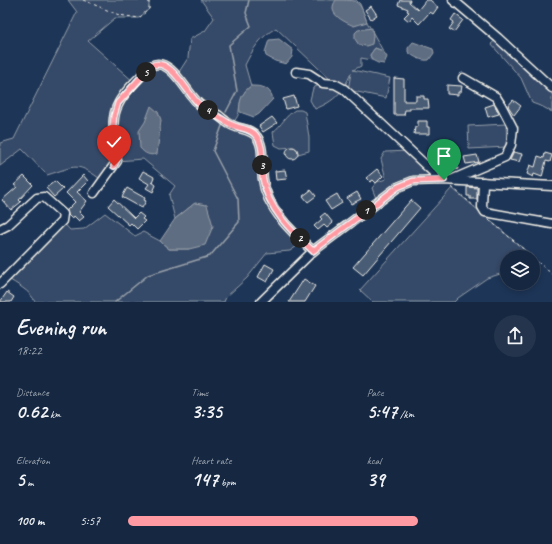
<!DOCTYPE html>
<html lang="en">
<head>
<meta charset="utf-8">
<style>
	:root { --surface:#162841; --page:#23344c; --text:#f1f3f6; --muted:#9ea6b1; --line:#35445a; --accent:#ff9aa2 }
	body { margin:0; font-family:Caveat,sans-serif; background:var(--page); color:var(--text); height:100vh; display:flex; flex-direction:column; font-size:15px; white-space:nowrap }
	* { box-sizing:border-box; margin:0 }
	p { font-size:13px; color:var(--muted) }
	.icon { flex:none; width:22px; height:22px; fill:none; stroke:currentColor; stroke-width:2; stroke-linecap:round; stroke-linejoin:round }
	.map { position:relative; height:302px; overflow:hidden }
	.sheet { display:flex; flex-direction:column; background:var(--surface); flex:1 }
	.sheet>* { flex:none }
	.tools { position:absolute; left:500px; top:250px; display:grid; gap:8px }
	.tools a { display:grid; place-items:center; width:40px; height:40px; border-radius:50%; background:var(--surface); box-shadow:0 2px 6px #0003,0 0 0 1px var(--line); font-size:20px }
	.pin { position:absolute; display:grid; place-items:center; width:34px; height:34px; color:#fff; margin:-41px -17px; border-radius:50% 50% 50% 0; rotate:-45deg; box-shadow:0 0 4px #0007 }
	.pin .icon { rotate:45deg }
	.km { position:absolute; width:20px; height:20px; margin:-10px; border-radius:50%; background:#222; color:#fff; font-size:11px; line-height:20px; text-align:center }
	.round { display:grid; place-items:center; flex:none; width:42px; height:42px; border-radius:21px; background:var(--page) }
	.head { display:flex; align-items:center; justify-content:space-between; height:68px; padding:0 16px }
	h1 { font-size:22px; font-weight:800; line-height:30px }
	.stats { display:grid; grid-template-columns:repeat(3,1fr); gap:6px; height:68px; padding:4px 16px }
	.stats div { display:grid; align-content:center }
	.stats b { font-size:20px; font-weight:800 }
	.stats small { font-size:11px; font-weight:400 }
	.stats p { font-size:11px }
	ul { padding:0 16px; list-style:none; font-size:13px }
	li { display:grid; grid-template-columns:64px 48px 1fr; align-items:center; height:30px }
	li i { height:10px; border-radius:5px; background:var(--accent) }
	.map>svg:first-child { display:block }
	.green { fill:#354a67; stroke:#949ea8 }
	.water { fill:#5e6d82; stroke:#9aa2ab }
	.lines { fill:none; stroke-linecap:round; stroke-linejoin:round }
	.stream { stroke:#9aa2ab; stroke-width:1.5 }
	.building { fill:#485b74; stroke:#f4f1e8 }
	.minor-casing { stroke:#f4f1e8; stroke-width:11 }
	.path { stroke:#f4f1e8; stroke-width:1; stroke-dasharray:3 3; stroke-linecap:butt }
	.minor { stroke:#1d3557; stroke-width:8 }
	.route-casing { stroke:#fff; stroke-width:8 }
	.route { stroke:#ff9aa2; stroke-width:5 }
</style>
</head>
<body>
<div class="map">
<svg width="552" height="302" viewBox="0 0 552 302">
	<rect width="100%" height="100%" fill="#1d3557"/>
	<filter id="ink" filterUnits="userSpaceOnUse"><feTurbulence type="fractalNoise" baseFrequency=".025" numOctaves="2"/><feDisplacementMap in="SourceGraphic" scale="8" xChannelSelector="R" yChannelSelector="G"/><feConvolveMatrix kernelMatrix="1 2 1 2 8 2 1 2 1" color-interpolation-filters="sRGB"/></filter>
	<g filter="url(#ink)">
		<g class="green">
			<path d="M68,0H149V9L139,18H115L88,41L135,83L155,64L177,75L188,58L190,39L205,31L214,18L201,0H356L360,4L367,22L383,51L375,48L370,55L372,60L361,58V66L353,70L390,78L386,98L348,90L351,73C343,92 335,101 315,109L310,100L313,88L323,83H334L276,28C260,37 253,49 245,65L251,86C242,92 240,101 239,111C239,116 234,121 232,125L256,135L269,200L303,242L290,251L267,253L247,278L226,297L224,302H35C31,291 16,284 7,278L62,221L70,230L84,229L105,213L135,236L143,232L160,241L169,249H189L195,203L175,219L169,195L175,186L143,159L117,161L103,181C76,161 77,166 47,175L22,149L0,166V143L14,139L77,12Z"/>
			<path d="M498,38L552,88V112L543,107L532,103L521,78L491,44Z"/>
			<path d="M295,110H301L305,112L309,137V151L298,154L297,149L294,147L281,148L275,145L273,132C282,125 285,116 295,110Z"/>
			<path d="M506,124L507,147L469,149L468,126Z"/>
			<path d="M410,151L437,180L413,181L377,201L372,188L377,182L386,179L381,159L385,152Z"/>
			<path d="M452,188L533,257H507V272L487,278L458,298L454,302H373L360,290Z"/>
		</g>
		<g class="water">
			<path d="M336,0C359,0 359,0 367,22L354,26C343,21 326,14 336,0Z"/>
			<path d="M372,28L373,36L372,44L366,46L359,45L355,39V33L358,30Z"/>
			<path d="M279,39L293,50L292,57L286,64L275,61L266,56L265,52L269,40Z"/>
			<path d="M413,42L433,49L434,53L429,60C421,61 414,57 408,52V48Z"/>
			<path d="M375,48L383,51L387,57L384,64L378,63L372,60L370,55Z"/>
			<path d="M251,86C262,86 270,87 273,99L259,114L254,117L240,112C238,102 243,91 251,86Z"/>
			<path d="M151,106L158,112L161,120L157,154C150,156 145,154 140,148L139,131L145,122Z"/>
			<path d="M195,203L207,205L213,226L205,245L189,249H169L160,241L175,219Z"/>
		</g>
		<g class="lines">
			<g class="stream">
				<path d="M226,112L237,91L229,45L251,26L246,13L249,0"/>
				<path d="M115,302L148,275L210,256L239,222L238,199L213,151L223,123"/>
			</g>
		</g>
		<g class="building">
			<path d="M400,0H410L409,2L418,10L426,0H430L438,7L433,14L430,12L419,24L412,17L409,21L404,17L409,12L407,11L408,9L398,5Z"/>
			<path d="M371,6L377,15L371,19L365,10Z"/>
			<path d="M455,14L463,20L454,32L449,29L454,22L451,20Z"/>
			<path d="M394,78L404,79V101H416V96H424V99H428L429,108H410V110H405L404,115H394Z"/>
			<path d="M447,85L462,86L461,92H458V95L447,94Z"/>
			<path d="M294,96L297,106L286,109L283,99Z"/>
			<path d="M513,100L521,106L514,115L508,106Z"/>
			<path d="M494,104L499,114L488,117L485,107Z"/>
			<path d="M272,117L277,123L263,132L259,126Z"/>
			<path d="M418,121H427V127H429V134H414L415,127H418Z"/>
			<circle cx="292" cy="153" r="6"/>
			<path d="M514,152L522,154L519,162L510,160Z"/>
			<path d="M545,153L552,155L550,162L546,161L542,177L534,174L533,177L527,174L530,165L535,167L538,156L544,158Z"/>
			<path d="M477,155L479,162L466,164L464,157Z"/>
			<path d="M456,160L458,169L450,171L449,169H447L445,162Z"/>
			<path d="M377,169L383,176L376,183L373,180L370,182L366,178Z"/>
			<path d="M285,170L287,179L276,180L275,171Z"/>
			<path d="M143,171L154,177L152,182L156,185L153,192L146,188L149,184L139,178Z"/>
			<path d="M83,175L88,181L77,192L87,201L79,212L84,217L79,221L74,216L72,219L68,215L67,210L75,202L66,193Z"/>
			<path d="M24,176L33,185L19,200L21,202L11,210L2,200L17,187L14,185Z"/>
			<path d="M55,181L63,189L54,197L46,188Z"/>
			<path d="M467,187L477,188V199H470V196H467Z"/>
			<path d="M127,188L145,198L144,200L146,201L142,208L122,197Z"/>
			<path d="M311,190L316,196L308,202L303,196Z"/>
			<path d="M357,192L361,199L351,204L347,198Z"/>
			<path d="M337,194L342,203L331,210L325,201Z"/>
			<path d="M114,199L134,218L139,213L144,217L142,219L145,221L137,229L131,223L129,225L108,206Z"/>
			<path d="M411,200L420,208L363,275L353,267Z"/>
			<path d="M325,213L333,223L327,228L324,225L318,230L314,226L322,219L320,217Z"/>
			<path d="M265,264L274,269L267,282L258,277Z"/>
			<path d="M304,279L315,286L305,302H289Z"/>
			<path d="M7,292L14,297L11,302H0Z"/>
		</g>
		<g class="lines">
			<g class="minor-casing">
				<g id="minor">
					<path d="M453,0L498,38L552,88"/>
					<path d="M296,72L309,74L323,83L335,84L344,89L434,173L437,180"/>
					<path d="M451,180L505,157L511,145L513,128L501,105L496,97L463,78"/>
					<path d="M483,182L482,207L485,212L552,224"/>
					<path d="M94,193L117,161C115,147 112,131 114,118C116,97 138,80 151,66C170,55 187,94 199,104C205,109 212,112 218,115C222,118 226,122 230,124C239,130 251,128 257,137C265,148 261,167 263,179C266,208 292,232 313,251"/>
					<path d="M0,229L8,225L37,198L44,197L63,214L62,221L0,284"/>
					<path d="M261,302L313,251L398,187L413,181L444,180L552,186"/>
				</g>
			</g>
			<g class="path">
				<path d="M83,0L119,15L139,18L149,9V0"/>
				<path d="M452,187L475,207"/>
				<path d="M489,220L533,257"/>
				<path d="M533,258L552,274"/>
			</g>
			<use href="#minor" class="minor"/>
		</g>
	</g>
	<g class="lines" filter="url(#ink)">
		<g class="route-casing">
			<path id="route" d="M114,166L117,160L113,126L114,116L118,103L151,66C170,55 187,94 199,104C207,110 222,119 230,124C239,129 252,128 257,137C265,148 261,167 263,179C267,208 292,232 313,251L398,187L413,181L444,180"/>
		</g>
		<use href="#route" class="route"/>
	</g>
</svg>
<div class="tools">
<a><svg class="icon" aria-label="layers" viewBox="0 0 24 24"><path d="M12 4l9 5-9 5-9-5zM3 14l9 5 9-5"/></svg></a>
</div>
<div class="pin" style="left:444px;top:180px;background:#1e9e55"><svg class="icon" aria-label="arrive" viewBox="0 0 24 24"><path d="M6 21V4h12l-3 4 3 4H6"/></svg></div>
<div class="pin" style="left:114px;top:166px;background:#d93025"><svg class="icon" aria-label="check" viewBox="0 0 24 24"><path d="M5 12l5 5 9-10"/></svg></div>
<b class="km" style="left:366px;top:210px">1</b>
<b class="km" style="left:300px;top:238px">2</b>
<b class="km" style="left:262px;top:165px">3</b>
<b class="km" style="left:208px;top:110px">4</b>
<b class="km" style="left:146px;top:72px">5</b>
</div>
<section class="sheet">
<div class="head"><div><h1>Evening run</h1><p>18:22</p></div><a class="round"><svg class="icon" aria-label="share" viewBox="0 0 24 24"><path d="M12 15V3M7 8l5-5 5 5M5 13v7h14v-7"/></svg></a></div>
<div class="stats">
<div><p>Distance</p><b>0.62<small> km</small></b></div>
<div><p>Time</p><b>3:35</b></div>
<div><p>Pace</p><b>5:47<small> /km</small></b></div>
</div>
<div class="stats">
<div><p>Elevation</p><b>5<small> m</small></b></div>
<div><p>Heart rate</p><b>147<small> bpm</small></b></div>
<div><p>kcal</p><b>39</b></div>
</div>
<ul>
<li><b>100 m</b>5:57<i style="width:71%"></i></li>
</ul>
</section>
</body>
</html>
